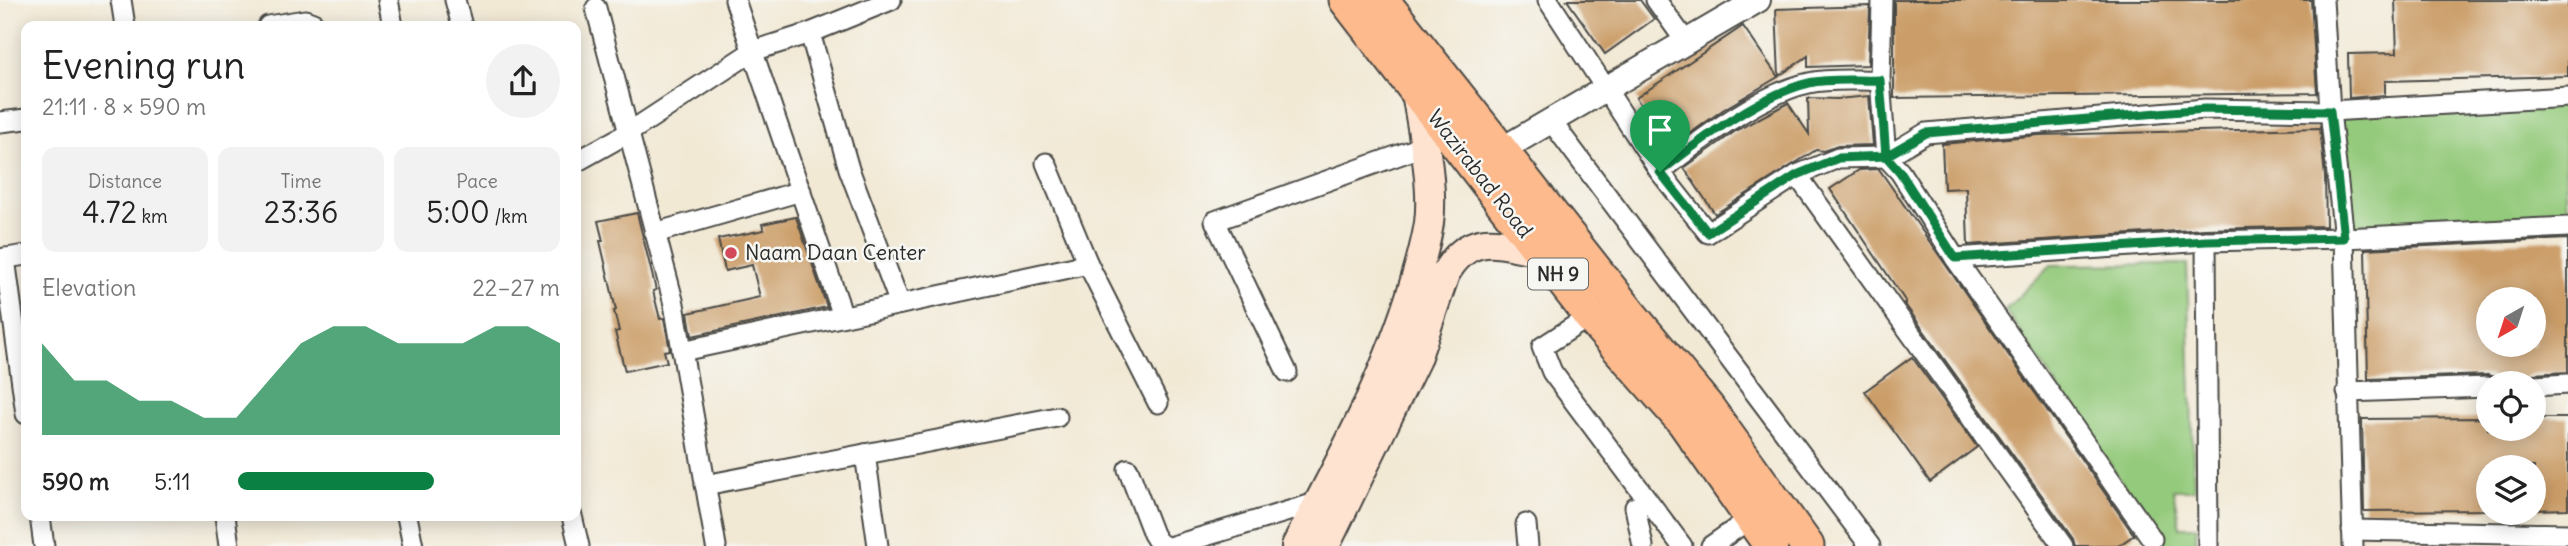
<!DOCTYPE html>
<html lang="en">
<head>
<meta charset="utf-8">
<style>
	:root { --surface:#fff; --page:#f2f2f2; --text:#222; --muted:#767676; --accent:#0b8043 }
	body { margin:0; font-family:Delius,sans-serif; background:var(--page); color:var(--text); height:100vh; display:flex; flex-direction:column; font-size:26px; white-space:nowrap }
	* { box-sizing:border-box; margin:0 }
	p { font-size:23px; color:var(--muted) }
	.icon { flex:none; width:38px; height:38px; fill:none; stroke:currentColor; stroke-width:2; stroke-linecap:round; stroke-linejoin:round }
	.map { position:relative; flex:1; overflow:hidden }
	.drawer { position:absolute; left:21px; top:21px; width:560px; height:500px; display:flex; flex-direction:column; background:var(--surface); border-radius:14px; box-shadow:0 4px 18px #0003 }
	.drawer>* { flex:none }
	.needle { width:46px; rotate:219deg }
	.controls { position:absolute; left:2476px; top:287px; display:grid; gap:14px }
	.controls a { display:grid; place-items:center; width:70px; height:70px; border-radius:50%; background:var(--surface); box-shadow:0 4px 18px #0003; font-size:35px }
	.pin { position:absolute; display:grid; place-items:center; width:60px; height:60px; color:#fff; margin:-72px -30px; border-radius:50% 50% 50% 0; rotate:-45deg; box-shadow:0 0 7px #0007 }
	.pin .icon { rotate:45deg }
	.round { display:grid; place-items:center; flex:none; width:74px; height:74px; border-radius:37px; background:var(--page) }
	.headline { display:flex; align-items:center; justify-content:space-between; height:119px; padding:0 21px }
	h1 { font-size:38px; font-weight:600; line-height:52px }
	.metrics { display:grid; grid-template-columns:repeat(3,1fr); gap:10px; height:119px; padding:7px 21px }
	.metrics div { display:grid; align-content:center; border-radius:14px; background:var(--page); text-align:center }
	.metrics b { font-size:30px; font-weight:600 }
	.metrics small { font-size:19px; font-weight:400 }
	.metrics p { font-size:19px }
	.chart { height:196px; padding:14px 21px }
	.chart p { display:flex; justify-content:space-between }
	.chart svg { width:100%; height:126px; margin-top:7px; fill:var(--accent); opacity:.7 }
	ul { padding:0 21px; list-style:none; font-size:23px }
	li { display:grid; grid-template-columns:112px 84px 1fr; align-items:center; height:52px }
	li i { height:18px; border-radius:9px; background:var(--accent) }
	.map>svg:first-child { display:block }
	.green { fill:#94ca7c; stroke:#607a54; stroke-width:2 }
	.building { fill:#cb9d68; fill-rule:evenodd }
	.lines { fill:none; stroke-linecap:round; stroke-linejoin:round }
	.minor-casing { stroke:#494844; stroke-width:23 }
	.tertiary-casing { stroke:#494844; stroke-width:28 }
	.secondary-casing { stroke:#494844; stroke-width:32 }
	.trunk-casing { stroke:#494844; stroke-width:37 }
	.minor { stroke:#fff; stroke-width:19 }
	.tertiary { stroke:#fff; stroke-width:24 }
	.secondary { stroke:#fee3d1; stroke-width:28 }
	.trunk { stroke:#fcba8d; stroke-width:33 }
	.route-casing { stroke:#fff; stroke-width:14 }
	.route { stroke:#0b8043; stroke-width:9 }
	.poi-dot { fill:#d1495b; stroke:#f6f6f2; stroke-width:2.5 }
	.labels { text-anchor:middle; stroke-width:5; stroke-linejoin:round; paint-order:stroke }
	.shield { fill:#f6f6f2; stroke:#686867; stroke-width:2 }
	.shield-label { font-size:19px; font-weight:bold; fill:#2b2b2b }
	.street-label { font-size:21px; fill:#2b2b2b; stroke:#f6f6f2 }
	.poi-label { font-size:21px; fill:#2b2b2b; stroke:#f6f6f2; text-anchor:start }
</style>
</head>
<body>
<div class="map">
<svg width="2568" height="546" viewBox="0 0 2568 546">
	<rect width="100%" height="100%" fill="#f6f6f2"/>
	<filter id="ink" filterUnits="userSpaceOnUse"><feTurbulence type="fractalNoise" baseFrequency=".0143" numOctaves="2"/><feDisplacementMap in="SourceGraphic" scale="14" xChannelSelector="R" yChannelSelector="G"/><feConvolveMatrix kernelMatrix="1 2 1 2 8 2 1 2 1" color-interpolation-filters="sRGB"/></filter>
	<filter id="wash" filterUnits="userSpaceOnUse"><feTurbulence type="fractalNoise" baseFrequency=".00686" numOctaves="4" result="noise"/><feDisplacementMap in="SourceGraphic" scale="28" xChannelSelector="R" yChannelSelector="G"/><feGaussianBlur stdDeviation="1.57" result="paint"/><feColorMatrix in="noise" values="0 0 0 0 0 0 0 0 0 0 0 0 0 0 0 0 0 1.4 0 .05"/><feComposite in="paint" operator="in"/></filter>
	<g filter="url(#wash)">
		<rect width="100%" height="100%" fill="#f2e9d5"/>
		<g class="green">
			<path d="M2564,104L2567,222L2347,235L2335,115Z"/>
			<path d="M2187,264L2194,490H2173L2180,527H2197L2195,546H2165L2005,310L2051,265Z"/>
		</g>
		<g id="blocks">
			<g class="building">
				<path d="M1567,0H1640L1654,19L1605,54Z"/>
				<path d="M1894,0H2311L2317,93L1894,98Z"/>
				<path d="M2395,0H2568V76L2385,81V95L2349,98L2348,54L2397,53Z"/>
				<path d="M1870,6L1868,65L1808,67V56L1779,76L1776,9Z"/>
				<path d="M1743,26L1778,77L1724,109L1670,148L1636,98Z"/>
				<path d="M1869,96L1873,145L1838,146L1823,151L1816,150L1715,214L1684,168L1737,130L1788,103L1809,134L1808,98L1837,99Z"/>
				<path d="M2320,128L2325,177L2326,226L2205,229L1968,245L1966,188L1944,189L1942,144L2040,135Z"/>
				<path d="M1879,169L2134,535L2118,546H2075L2073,539L1904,303L1906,302L1830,189L1859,170Z"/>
				<path d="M637,213L656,290L653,291L660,319L664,318L670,350L664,351L667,362L625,371L615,332L619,331L614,311L616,310L600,241H603L598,221Z"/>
				<path d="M796,217L827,307L692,336L688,313L760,297L752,265L725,271L718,239L764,230L762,224Z"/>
				<path d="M2568,239V372L2533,374L2527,376L2522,383H2499L2494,377L2488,375L2368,379L2365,249ZM2488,299H2534V345H2488Z"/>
				<path d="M1912,357L1977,447L1930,482L1865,391Z"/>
				<path d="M2488,418V429H2534V418H2568V509L2534,510V467H2488V510L2364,511L2362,419Z"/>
			</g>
		</g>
	</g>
	<g filter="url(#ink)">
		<use href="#blocks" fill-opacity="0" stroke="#494844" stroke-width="2"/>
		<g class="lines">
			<g class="minor-casing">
				<g id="minor">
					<path d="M121,0L125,26"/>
					<path d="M388,0L393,26"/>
					<path d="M455,0L462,26"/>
					<path d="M735,0L843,316"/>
					<path d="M1548,0L1660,172L1708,233L1797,175L1838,158L1886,157L1926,133L2205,109L2330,111L2568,97"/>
					<path d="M1656,0L1686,42"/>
					<path d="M1882,0L1880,80L1886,157L1900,172L1955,258L2152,539"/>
					<path d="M2323,0L2330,111L2344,238L2353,546"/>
					<path d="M596,8L674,304L716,546"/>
					<path d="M268,26L305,20L313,23V26"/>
					<path d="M810,33L849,169L900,304"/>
					<path d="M1551,121L1870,546"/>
					<path d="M0,122L26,119"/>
					<path d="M576,162L628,133L753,51L810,33L891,0"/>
					<path d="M1046,163L1088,264L1158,403"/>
					<path d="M1660,172C1698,141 1761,93 1809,83C1831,78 1858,81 1880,80"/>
					<path d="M1797,175L2063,546"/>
					<path d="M655,233L801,191"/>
					<path d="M2206,241L2208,546"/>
					<path d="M5,258L26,414"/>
					<path d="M1955,258L2206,241L2344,238L2568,227"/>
					<path d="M0,259L26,255"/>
					<path d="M1590,316L1542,347L1552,372L1682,546"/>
					<path d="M682,351L1088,264"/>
					<path d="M1287,372L1215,221L1424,146"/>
					<path d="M2534,386L2568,384"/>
					<path d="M2347,392L2488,387"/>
					<path d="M865,454L878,546"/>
					<path d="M1128,469L1153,534L1158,542L1164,546"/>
					<path d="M705,485L1057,417"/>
					<path d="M1635,507L1643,546"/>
					<path d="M40,516L44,546"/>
					<path d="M225,516L229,546"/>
					<path d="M407,516L413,546"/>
					<path d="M572,516L579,546"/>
					<path d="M1526,524L1528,546"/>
					<path d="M2352,530L2568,534"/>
					<path d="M1172,546L1319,502"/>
					<path d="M1711,546L1751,518"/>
				</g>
			</g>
			<g class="tertiary-casing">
				<path id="tertiary" d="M1501,150L1758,0"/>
			</g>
			<g class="secondary-casing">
				<g id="secondary">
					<path d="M1296,546C1338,466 1381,387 1409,300C1417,275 1425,249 1429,223C1434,185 1422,130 1416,92"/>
					<path d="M1325,546L1416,359L1445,274C1470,230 1498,243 1539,251"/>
				</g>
			</g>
			<g class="trunk-casing">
				<g id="trunk">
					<path d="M1346,0L1590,316L1684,422L1771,546"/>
					<path d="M1382,0L1630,314L1707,407L1807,546"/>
				</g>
			</g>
			<use href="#minor" class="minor"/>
			<use href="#tertiary" class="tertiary"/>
			<use href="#secondary" class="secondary"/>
			<use href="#trunk" class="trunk"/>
		</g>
	</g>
	<g class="lines" filter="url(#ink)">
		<g class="route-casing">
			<path id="route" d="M1660,172L1708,233L1797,175L1838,158L1886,156L1900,172L1955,258L2206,241L2344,238L2330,111L2205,109L1926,133L1886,156L1880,80C1858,81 1831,78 1809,83C1761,94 1699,141 1660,172"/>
		</g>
		<use href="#route" class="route"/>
	</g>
	<circle class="poi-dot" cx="731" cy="253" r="7"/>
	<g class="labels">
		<rect class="shield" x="1528" y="258.5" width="60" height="31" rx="5"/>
		<g class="shield-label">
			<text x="1558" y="281">NH 9</text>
		</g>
		<g class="street-label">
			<text transform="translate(1480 174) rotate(52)" y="7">Wazirabad Road</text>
		</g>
		<g class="poi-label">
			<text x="745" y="260">Naam Daan Center</text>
		</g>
	</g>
</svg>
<div class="controls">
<a><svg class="needle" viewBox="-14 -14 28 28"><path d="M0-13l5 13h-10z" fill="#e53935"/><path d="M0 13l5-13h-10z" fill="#767676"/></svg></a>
<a><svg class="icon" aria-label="locate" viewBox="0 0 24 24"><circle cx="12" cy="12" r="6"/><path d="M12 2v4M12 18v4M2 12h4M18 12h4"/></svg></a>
<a><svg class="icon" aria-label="layers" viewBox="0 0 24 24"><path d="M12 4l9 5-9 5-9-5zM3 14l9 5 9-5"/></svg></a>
</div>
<div class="pin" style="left:1660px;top:172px;background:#1e9e55"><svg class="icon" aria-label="arrive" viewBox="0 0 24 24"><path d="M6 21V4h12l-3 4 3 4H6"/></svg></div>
<section class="drawer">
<div class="headline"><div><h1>Evening run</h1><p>21:11 · 8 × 590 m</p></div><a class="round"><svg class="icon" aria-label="share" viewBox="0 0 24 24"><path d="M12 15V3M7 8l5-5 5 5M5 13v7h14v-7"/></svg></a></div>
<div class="metrics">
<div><p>Distance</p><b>4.72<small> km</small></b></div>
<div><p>Time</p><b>23:36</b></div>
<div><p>Pace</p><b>5:00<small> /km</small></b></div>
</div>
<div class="chart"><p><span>Elevation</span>22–27 m</p>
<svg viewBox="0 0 160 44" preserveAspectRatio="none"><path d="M0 44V12L10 25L20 25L30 32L40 32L50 38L60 38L70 25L80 12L90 6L100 6L110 12L120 12L130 12L140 6L150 6L160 12V44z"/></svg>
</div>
<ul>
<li><b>590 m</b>5:11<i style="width:61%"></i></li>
</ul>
</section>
</div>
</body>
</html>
